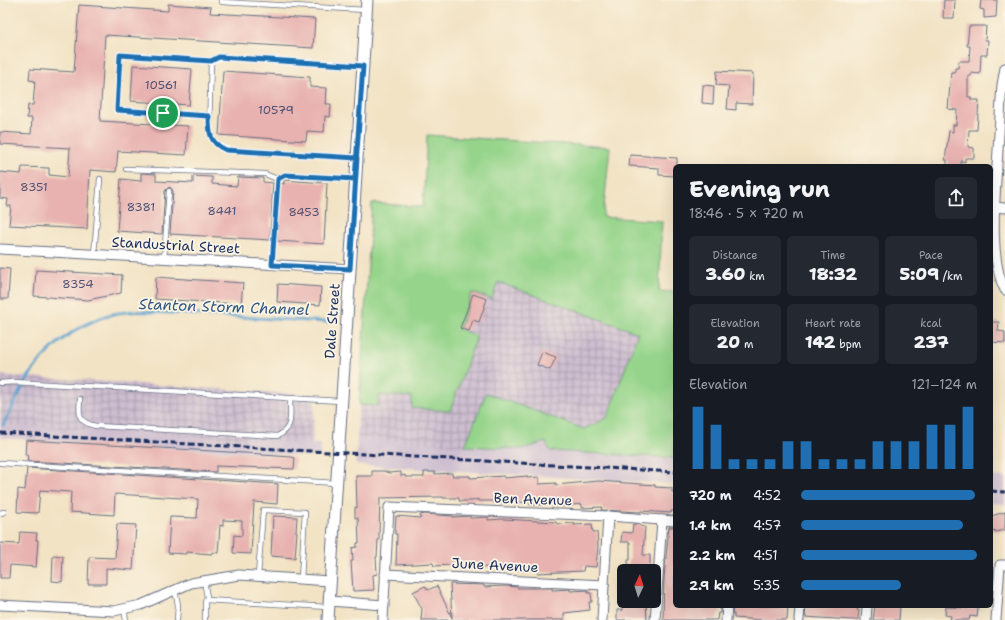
<!DOCTYPE html>
<html lang="en">
<head>
<meta charset="utf-8">
<style>
	:root { --surface:#171b24; --page:#242831; --text:#f1f3f6; --muted:#9ea1a6; --accent:#1f6fb2 }
	body { margin:0; font-family:"Shantell Sans",sans-serif; background:var(--page); color:var(--text); height:100vh; display:flex; flex-direction:column; font-size:15px; white-space:nowrap }
	* { box-sizing:border-box; margin:0 }
	p { font-size:13px; color:var(--muted) }
	.icon { flex:none; width:22px; height:22px; fill:none; stroke:currentColor; stroke-width:2; stroke-linecap:round; stroke-linejoin:round }
	.map { position:relative; flex:1; overflow:hidden }
	.panel { position:absolute; left:673px; top:164px; width:320px; height:444px; display:flex; flex-direction:column; background:var(--surface); border-radius:6px; box-shadow:0 4px 16px #0002 }
	.panel>* { flex:none }
	.needle { width:26px; rotate:4deg }
	.fabs { position:absolute; left:617px; top:564px; display:grid; gap:8px }
	.fabs a { display:grid; place-items:center; width:44px; height:44px; border-radius:6px; background:var(--surface); box-shadow:0 4px 16px #0002; font-size:20px }
	.pin { position:absolute; display:grid; place-items:center; width:34px; height:34px; color:#fff; margin:-17px; border:2px solid #fff; border-radius:50%; box-shadow:0 1px 4px #0007 }
	.round { display:grid; place-items:center; flex:none; width:42px; height:42px; border-radius:6px; background:var(--page) }
	.headline { display:flex; align-items:center; justify-content:space-between; height:68px; padding:0 16px }
	h1 { font-size:22px; font-weight:800; line-height:30px }
	.stats { display:grid; grid-template-columns:repeat(3,1fr); gap:6px; height:68px; padding:4px 16px }
	.stats div { display:grid; align-content:center; border-radius:6px; background:var(--page); text-align:center }
	.stats b { font-size:17px; font-weight:800 }
	.stats small { font-size:11px; font-weight:400 }
	.stats p { font-size:11px }
	.chart { height:112px; padding:8px 16px }
	.chart p { display:flex; justify-content:space-between }
	.chart svg { width:100%; height:72px; margin-top:4px; stroke:var(--accent); stroke-width:6 }
	ul { padding:0 16px; list-style:none; font-size:13px }
	li { display:grid; grid-template-columns:64px 48px 1fr; align-items:center; height:30px }
	li i { height:10px; border-radius:5px; background:var(--accent) }
	.map>svg:first-child { display:block }
	.industrial { fill:url(#industrial-grid) }
	.railway { fill:#cebed0 }
	.green { fill:#95d48a; stroke:#588274 }
	.lines { fill:none; stroke-linecap:round; stroke-linejoin:round }
	.stream { stroke:#58a1cf; stroke-width:3 }
	.building { fill:#e8b2b0 }
	.service-casing { stroke:#666e82; stroke-width:6 }
	.minor-casing { stroke:#666e82; stroke-width:11 }
	.tertiary-casing { stroke:#666e82; stroke-width:13 }
	.service { stroke:#fff; stroke-width:4.5 }
	.minor { stroke:#fff; stroke-width:9 }
	.tertiary { stroke:#fff; stroke-width:11 }
	.rail { stroke:#1b2f5e; stroke-width:3; stroke-dasharray:6 3; stroke-linecap:butt }
	.route-casing { stroke:#fff; stroke-width:8 }
	.route { stroke:#1f6fb2; stroke-width:5 }
	.labels { text-anchor:middle; stroke-width:3.5; stroke-linejoin:round; paint-order:stroke }
	.number-label { font-size:12px; fill:#4e5072 }
	.street-label { font-size:14px; fill:#1b2f5e; stroke:#fcf5e5 }
	.water-label { font-size:15px; font-style:italic; fill:#305786; stroke:#fcf5e5 }
</style>
</head>
<body>
<div class="map">
<svg width="1005" height="620" viewBox="0 0 1005 620">
	<defs>
		<pattern id="industrial-grid" width="8" height="8" patternUnits="userSpaceOnUse"><rect width="8" height="8" fill="#cebed0"/><path d="M0 4h8M4 0v8" fill="none" stroke="#a69bac"/></pattern>
	</defs>
	<rect width="100%" height="100%" fill="#fcf5e5"/>
	<filter id="ink" filterUnits="userSpaceOnUse"><feTurbulence type="fractalNoise" baseFrequency=".025" numOctaves="2"/><feDisplacementMap in="SourceGraphic" scale="8" xChannelSelector="R" yChannelSelector="G"/><feConvolveMatrix kernelMatrix="1 2 1 2 8 2 1 2 1" color-interpolation-filters="sRGB"/></filter>
	<filter id="wash" filterUnits="userSpaceOnUse"><feTurbulence type="fractalNoise" baseFrequency=".012" numOctaves="4" result="noise"/><feDisplacementMap in="SourceGraphic" scale="16" xChannelSelector="R" yChannelSelector="G"/><feGaussianBlur stdDeviation="0.9" result="paint"/><feColorMatrix in="noise" values="0 0 0 0 0 0 0 0 0 0 0 0 0 0 0 0 0 1.4 0 .05"/><feComposite in="paint" operator="in"/></filter>
	<g filter="url(#wash)">
		<rect width="100%" height="100%" fill="#f2e3c5"/>
		<g class="industrial">
			<path d="M498,282L638,332L607,418L584,429L486,393L465,446L357,439L359,405L378,406L379,395L413,397L412,408L477,336L459,329L472,293Z"/>
			<path d="M0,375L315,395L312,444L0,425Z"/>
		</g>
		<g class="railway">
			<path d="M0,425L321,444L320,457L0,438Z"/>
			<path d="M357,439L522,449L546,442L550,451L675,458V484L356,465Z"/>
			<path d="M991,476L1005,477V504L991,503Z"/>
		</g>
		<path class="green" d="M427,135L610,147L603,217L662,221L659,291L675,292V458L550,451L546,442L522,449L465,446L486,393L584,429L607,418L638,333L498,282L492,299L472,293L459,329L477,336L450,411L412,408V397L379,395L378,406L359,405L372,203L423,207Z"/>
		<g class="lines">
			<path class="stream" d="M3,425C13,407 21,386 34,369C51,345 78,325 106,316C121,311 137,311 152,312L328,322"/>
		</g>
		<g id="blocks">
			<g class="building">
				<path d="M944,0H955L954,18H943Z"/>
				<path d="M981,0H997L996,17L984,18V10L980,9Z"/>
				<path d="M168,4L211,7L210,13L315,19L313,48L105,35L100,121L188,126L186,155L118,151L116,172L90,170L87,229L9,225L11,206H7L8,199L0,198V172L21,174L22,167L49,168V175L68,177L70,148L0,144V132L31,134L32,118H27L28,105H33L35,81L29,80L30,69L74,72L79,5L168,11Z"/>
				<path d="M969,26H986L985,40H988L987,55H981L980,74L971,73V76H968V97H971V100H979L977,130H969L968,147L974,148V158H965V162L961,161V166H947V160H945L949,131L953,132V125H956L957,110L948,109L951,72H955V68H958L959,61H969L970,46H967Z"/>
				<path d="M133,65L192,69L189,105L131,101Z"/>
				<path d="M223,71L310,77V87L327,88L326,104H331L330,117L325,116L324,132L307,131L306,141L219,135Z"/>
				<path d="M717,71L753,73L752,104L736,103V110L727,109L729,86L716,85Z"/>
				<path d="M703,85L714,86L713,104L702,103Z"/>
				<path d="M630,155L677,158V166H675V176L659,175V168L629,166Z"/>
				<path d="M141,173L156,174V181L193,183V176L211,177H212V184L237,186L238,177L263,178V182L273,183L270,240L170,234L173,191L171,188L169,187L165,191L162,234L117,231L121,179L141,181Z"/>
				<path d="M284,180L327,183L324,244L277,241L280,183L284,184Z"/>
				<path d="M0,268L10,269L8,299H0Z"/>
				<path d="M36,270L122,275L121,293L88,300L34,296Z"/>
				<path d="M156,277L243,283L241,304L155,299Z"/>
				<path d="M278,284L321,287L320,305L277,302Z"/>
				<path d="M473,294L487,299L479,322L473,320L469,331L460,328Z"/>
				<path d="M991,322H999L998,331L1005,332V343L991,342Z"/>
				<path d="M542,352L556,357L550,370L537,365Z"/>
				<path d="M26,440L262,454V455L292,457L295,458L294,469L216,466V472L27,461L28,455H25Z"/>
				<path d="M27,468L278,484L277,504L254,502L251,554L233,553L234,535L242,536V521L223,520V526L220,525L218,553L212,552V554L186,552V554L168,553L170,517L197,518L198,499L115,494L114,515L70,512L71,492L40,490L38,513L17,512L18,489L25,490Z"/>
				<path d="M372,471H383L389,473L401,472V476L405,475V477H424V472H435V474L452,473V476H470V478L504,476V478L527,476V478L539,477V484L556,483V485L598,481L655,485V487L672,488V492H675V511H671V513L641,511V512L601,510L602,507L582,508V504L563,506V504L530,505V502L494,503V501H478V499L472,501H459V498H443V497L380,498L379,535V540H378L377,557H376L377,574L373,575L374,590L353,591L351,561H353L352,548L357,547V543H359L358,518H355V507L357,508L356,476H372Z"/>
				<path d="M1005,512V530L995,532V530L991,531V516Z"/>
				<path d="M425,514L453,516V517L470,516V518L488,517V520L503,519L556,522L557,524L574,523V525L592,524L593,532H597L598,546L596,567L584,566L583,571L537,573V570L520,571V570H508V569L503,570V567H502L451,568V565L434,566L433,563L396,565L397,534H395V530L396,516L421,518L420,515Z"/>
				<path d="M273,516L297,517L296,532H297L295,558L271,556Z"/>
				<path d="M117,524L136,525L133,570L106,568V584H88L89,557L115,558Z"/>
				<path d="M633,524H640V526L645,527L643,555H650V570H628V560H630V542H621L622,532L632,533Z"/>
				<path d="M669,527H675V606H721L720,613H718L717,620H663L664,578Z"/>
				<path d="M20,532L37,533L36,540H38L36,567L10,565L9,578H0V543L19,544Z"/>
				<path d="M53,555L63,556L62,582L52,581Z"/>
				<path d="M450,584L484,585V587L506,586L517,587V588H552V590L570,589V591L588,590V593H591L592,602H589L590,610L564,613V620H421L422,609L413,592L425,586L428,590L437,586L452,618Z"/>
				<path d="M622,601H646L647,620H617V610H622Z"/>
				<path d="M733,606H788L787,620H763L734,618V614H732Z"/>
				<path d="M806,606H857V610H859L858,619L857,620H852L805,617Z"/>
				<path d="M875,606H900L899,620H873Z"/>
				<path d="M968,606L978,607L977,617L970,616L969,620H950L951,616L945,615L946,607L968,608Z"/>
			</g>
		</g>
	</g>
	<g filter="url(#ink)">
		<use href="#blocks" fill-opacity="0" stroke="#666e82" stroke-width="1"/>
		<g class="lines">
			<g class="service-casing">
				<g id="service">
					<path d="M221,0L222,2L366,10"/>
					<path d="M209,116L117,110L120,55L211,61"/>
					<path d="M357,158L226,150C216,146 213,141 209,130L211,61L219,57L363,66"/>
					<path d="M126,169L265,174L277,179"/>
					<path d="M94,255L100,179"/>
					<path d="M164,259L169,191"/>
					<path d="M272,265L277,179L285,175L355,179"/>
					<path d="M0,383L14,382L341,401"/>
					<path d="M80,399C79,415 77,422 96,426L277,436C294,429 290,414 290,399"/>
					<path d="M0,463L336,483"/>
					<path d="M0,513L4,512"/>
					<path d="M258,576L263,510L305,512L301,579"/>
					<path d="M204,581L207,597L205,602V620"/>
					<path d="M175,590L178,605L177,620"/>
					<path d="M206,600L328,607"/>
					<path d="M124,609L126,620"/>
				</g>
			</g>
			<g class="minor-casing">
				<g id="minor">
					<path d="M1005,68L1002,85C1000,112 999,139 997,165C995,199 989,260 1005,290"/>
					<path d="M994,207L1005,208"/>
					<path d="M0,249L350,269"/>
					<path d="M385,574L604,585"/>
					<path d="M329,601L384,605"/>
					<path d="M0,605L114,611L141,605L191,583L239,575L330,581"/>
					<path d="M383,620L389,507L608,516L675,521"/>
					<path d="M602,620L608,516"/>
					<path d="M655,620L662,520"/>
					<path d="M726,620L727,606"/>
					<path d="M799,620L800,606"/>
					<path d="M866,620L867,606"/>
					<path d="M996,620L1000,565H1005"/>
				</g>
			</g>
			<g class="tertiary-casing">
				<path id="tertiary" d="M328,620L367,0"/>
			</g>
			<use href="#service" class="service"/>
			<use href="#minor" class="minor"/>
			<use href="#tertiary" class="tertiary"/>
			<g class="rail">
				<path d="M0,433L675,472"/>
				<path d="M991,491L1005,492"/>
			</g>
		</g>
	</g>
	<g class="lines" filter="url(#ink)">
		<g class="route-casing">
			<path id="route" d="M163,113L209,116C209,132 209,143 226,150L357,158L350,269L272,265L278,179L285,175L355,179L363,66L219,57L211,61L120,55L117,110L163,113"/>
		</g>
		<use href="#route" class="route"/>
	</g>
	<g class="labels">
		<g class="number-label">
			<text x="161" y="89">10561</text>
			<text x="276" y="114">10579</text>
			<text x="34" y="191">8351</text>
			<text x="141" y="211">8381</text>
			<text x="222" y="215">8441</text>
			<text x="304" y="216">8453</text>
			<text x="78" y="288">8354</text>
		</g>
		<g class="street-label">
			<text transform="translate(176 245) rotate(3)" y="5">Standustrial Street</text>
			<text transform="translate(332 321) rotate(-86)" y="5">Dale Street</text>
			<text transform="translate(533 499) rotate(2)" y="5">Ben Avenue</text>
			<text transform="translate(495 565) rotate(3)" y="5">June Avenue</text>
		</g>
		<g class="water-label">
			<text transform="translate(224 307) rotate(2)" y="5">Stanton Storm Channel</text>
		</g>
	</g>
</svg>
<div class="fabs">
<a><svg class="needle" viewBox="-14 -14 28 28"><path d="M0-13l5 13h-10z" fill="#e53935"/><path d="M0 13l5-13h-10z" fill="#9ea1a6"/></svg></a>
</div>
<div class="pin" style="left:163px;top:113px;background:#1e9e55"><svg class="icon" aria-label="arrive" viewBox="0 0 24 24"><path d="M6 21V4h12l-3 4 3 4H6"/></svg></div>
<section class="panel">
<div class="headline"><div><h1>Evening run</h1><p>18:46 · 5 × 720 m</p></div><a class="round"><svg class="icon" aria-label="share" viewBox="0 0 24 24"><path d="M12 15V3M7 8l5-5 5 5M5 13v7h14v-7"/></svg></a></div>
<div class="stats">
<div><p>Distance</p><b>3.60<small> km</small></b></div>
<div><p>Time</p><b>18:32</b></div>
<div><p>Pace</p><b>5:09<small> /km</small></b></div>
</div>
<div class="stats">
<div><p>Elevation</p><b>20<small> m</small></b></div>
<div><p>Heart rate</p><b>142<small> bpm</small></b></div>
<div><p>kcal</p><b>237</b></div>
</div>
<div class="chart"><p><span>Elevation</span>121–124 m</p>
<svg viewBox="0 0 160 44" preserveAspectRatio="none"><path d="M5 44V6M15 44V17M25 44V38M35 44V38M45 44V38M55 44V27M65 44V27M75 44V38M85 44V38M95 44V38M105 44V27M115 44V27M125 44V27M135 44V17M145 44V17M155 44V6"/></svg>
</div>
<ul>
<li><b>720 m</b>4:52<i style="width:99%"></i></li>
<li><b>1.4 km</b>4:57<i style="width:92%"></i></li>
<li><b>2.2 km</b>4:51<i style="width:100%"></i></li>
<li><b>2.9 km</b>5:35<i style="width:57%"></i></li>
</ul>
</section>
</div>
</body>
</html>
